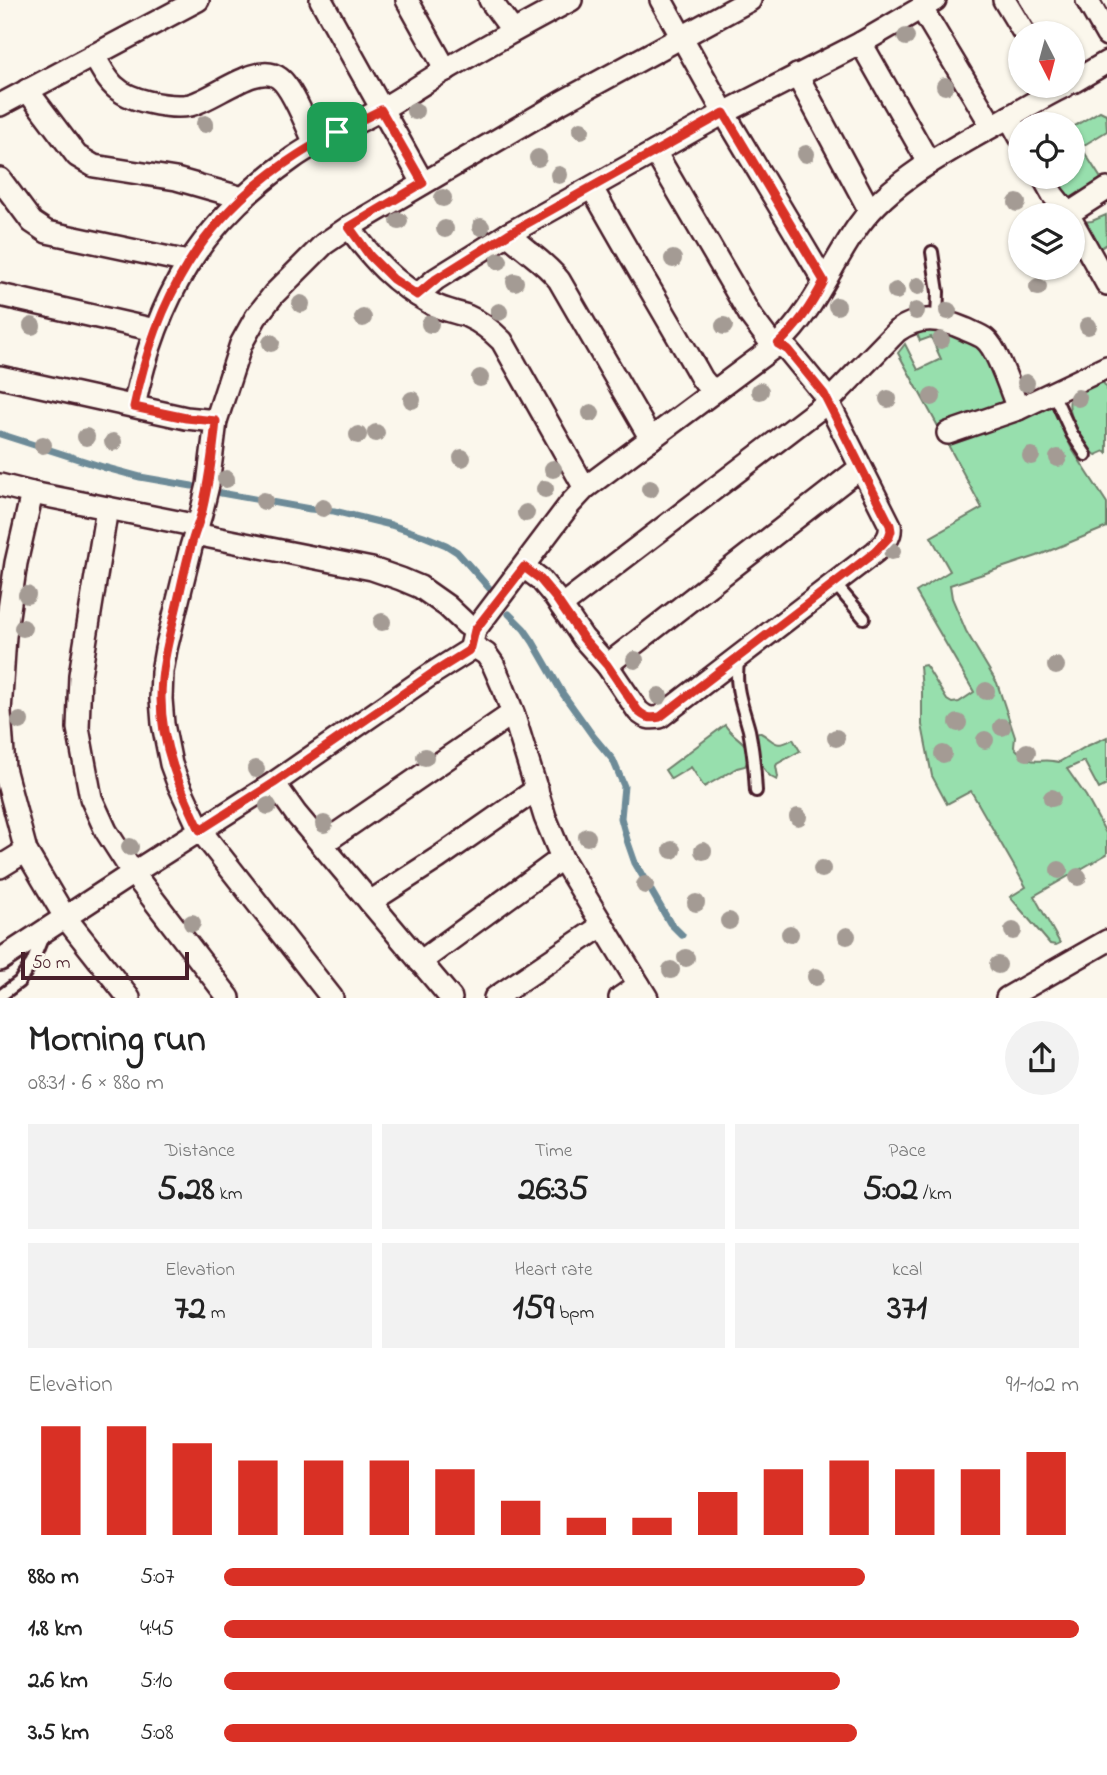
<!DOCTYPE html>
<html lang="en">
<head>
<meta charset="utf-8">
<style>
	:root { --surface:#fff; --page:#f2f2f2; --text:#222; --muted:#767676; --accent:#d93025 }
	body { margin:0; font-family:"Indie Flower",sans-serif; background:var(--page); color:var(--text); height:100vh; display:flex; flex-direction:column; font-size:26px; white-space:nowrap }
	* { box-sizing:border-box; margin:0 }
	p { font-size:23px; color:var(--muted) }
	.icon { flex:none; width:38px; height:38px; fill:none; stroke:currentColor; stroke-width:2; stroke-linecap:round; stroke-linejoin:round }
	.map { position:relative; height:998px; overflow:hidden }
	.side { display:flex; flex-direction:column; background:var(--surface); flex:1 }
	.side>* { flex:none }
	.needle { width:46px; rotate:174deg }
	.fabs { position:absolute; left:1008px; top:21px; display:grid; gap:14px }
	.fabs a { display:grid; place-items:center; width:77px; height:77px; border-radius:50%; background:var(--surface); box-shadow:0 2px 5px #0004; font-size:35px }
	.scale { position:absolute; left:21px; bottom:18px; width:168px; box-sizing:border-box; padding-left:7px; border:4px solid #4a1f2b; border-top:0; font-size:19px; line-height:24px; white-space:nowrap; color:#4a1f2b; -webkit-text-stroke:5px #fbf7ec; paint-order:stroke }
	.pin { position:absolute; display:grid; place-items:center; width:60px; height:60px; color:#fff; margin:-30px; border-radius:14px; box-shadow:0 4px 10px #0006 }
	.round { display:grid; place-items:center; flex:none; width:74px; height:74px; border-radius:37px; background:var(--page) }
	.summary { display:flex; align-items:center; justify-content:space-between; height:119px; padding:0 28px }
	h1 { font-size:38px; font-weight:800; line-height:52px }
	.metrics { display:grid; grid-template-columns:repeat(3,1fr); gap:10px; height:119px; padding:7px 28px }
	.metrics div { display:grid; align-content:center; border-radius:0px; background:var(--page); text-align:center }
	.metrics b { font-size:35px; font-weight:800 }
	.metrics small { font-size:19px; font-weight:400 }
	.metrics p { font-size:19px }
	.chart { height:196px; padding:14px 28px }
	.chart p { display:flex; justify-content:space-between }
	.chart svg { width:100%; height:126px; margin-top:7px; stroke:var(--accent); stroke-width:6 }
	ul { padding:0 28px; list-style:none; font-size:23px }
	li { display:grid; grid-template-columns:112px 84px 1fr; align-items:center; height:52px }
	li i { height:18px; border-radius:9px; background:var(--accent) }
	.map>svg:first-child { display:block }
	.green { fill:#97dfad; stroke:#707f6c; stroke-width:2 }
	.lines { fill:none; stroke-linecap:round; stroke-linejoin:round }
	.stream { stroke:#6d8b98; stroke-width:7 }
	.service-casing { stroke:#4a1f2b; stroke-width:16 }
	.minor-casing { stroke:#4a1f2b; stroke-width:26 }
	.service { stroke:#fbf7ec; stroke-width:10 }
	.minor { stroke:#fbf7ec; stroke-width:21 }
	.tree { fill:#a49b94 }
	.route-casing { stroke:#fff; stroke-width:14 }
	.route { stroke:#d93025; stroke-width:9 }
</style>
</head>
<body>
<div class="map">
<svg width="1107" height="998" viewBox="0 0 1107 998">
	<rect width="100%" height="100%" fill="#fbf7ec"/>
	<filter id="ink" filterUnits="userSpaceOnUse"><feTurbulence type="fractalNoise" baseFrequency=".0143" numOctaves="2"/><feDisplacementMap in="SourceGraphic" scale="14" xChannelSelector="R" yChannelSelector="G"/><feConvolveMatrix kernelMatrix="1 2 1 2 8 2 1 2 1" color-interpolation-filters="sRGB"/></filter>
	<g filter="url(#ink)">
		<g class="green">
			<path d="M1100,111L1106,114L1107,131L1081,147L1102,180L1069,201L1050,177H1073V127Z"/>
			<path d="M1106,215L1107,244L1094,252L1082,222L1092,221Z"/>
			<path d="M926,324L980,345L1010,405L940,430L898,353L905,344L918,370L941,359L931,337L920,341L915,329Z"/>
			<path d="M1102,381L1107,388V453L1105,451L1096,455C1085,448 1062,408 1072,396C1079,389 1093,385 1102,381Z"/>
			<path d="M1051,403L1072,449L1107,503V527L1037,556L950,585L952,598L966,631L997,683L1015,737L1014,747C1035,770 1036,756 1059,762L1087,746L1107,737V785L1099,789L1084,761L1067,769L1086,796L1107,835V854L1034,896L1060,943L1056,945L1050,944L1010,897L1026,887L971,791L947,804L932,776L922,725V691L920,666L925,665L928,669L947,700L952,703L959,702L974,692L916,592L950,571L931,537L982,508L947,443Z"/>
			<path d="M725,725C734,740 758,744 745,766L737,768L704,787L691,767L671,779L665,770Z"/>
			<path d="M759,732C775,740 774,750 793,739L800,751L777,764L776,766L778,777L777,780C761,775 755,749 756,733Z"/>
		</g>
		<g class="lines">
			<g class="stream">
				<path d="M0,434L103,467L140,477L192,486"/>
				<path d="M221,493L310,509L334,511L391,525L424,536L446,545L457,552L490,589"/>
				<path d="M509,614L524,629L533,642L563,694L593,736L613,760L624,786L621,818L627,840L635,863L670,923L682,935"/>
			</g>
			<g class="service-casing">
				<g id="service">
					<path d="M932,252L938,292L937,320"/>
					<path d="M1053,393L1072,434L1086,455"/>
					<path d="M835,584L864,618"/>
					<path d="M739,658C733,685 742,704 749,730C753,750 755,770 756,791"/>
					<path d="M0,996L19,982L32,963L43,936"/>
				</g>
			</g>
			<g class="minor-casing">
				<g id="minor">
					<path d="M321,0L423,183"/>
					<path d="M407,0L446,70"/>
					<path d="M490,0L513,31"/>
					<path d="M661,0L724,113L824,281"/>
					<path d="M1004,0L1024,33"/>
					<path d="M1087,0L1107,35"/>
					<path d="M922,9L992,126"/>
					<path d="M861,43L929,163"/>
					<path d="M93,55C100,65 105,78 114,86C123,95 135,99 148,102C161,105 176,108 190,105C215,99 258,61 279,78C292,87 308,128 315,144"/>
					<path d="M797,75L870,211"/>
					<path d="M1073,82L1107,62"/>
					<path d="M27,90L77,156L94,166L176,179L243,198"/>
					<path d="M0,105L198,0"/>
					<path d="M1009,117L1020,137"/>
					<path d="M655,152L750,315L774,347"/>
					<path d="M1043,177L1053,195L1069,215"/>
					<path d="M0,179L32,222L47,232L188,262"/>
					<path d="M592,188C628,253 666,315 702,379L707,385L715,390"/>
					<path d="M1068,214L1107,189"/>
					<path d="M1073,223L1107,284"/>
					<path d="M349,227C374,261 394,283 432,304C443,310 455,312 467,316C481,322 492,331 502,341L585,488"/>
					<path d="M508,234C525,251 543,260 559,280L651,439"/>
					<path d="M0,295L155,330"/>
					<path d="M417,295L436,279L508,234L724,113L861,43L935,0"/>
					<path d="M0,377L186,418L216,421"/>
					<path d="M134,406C157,297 200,223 293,158C320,139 352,126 382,109C403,97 424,83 445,70C486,46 528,23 571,0"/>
					<path d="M948,433L1018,409L1107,367"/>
					<path d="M0,485L32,493L198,526"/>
					<path d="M32,493L16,563L5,636L0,712L4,768L26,851L65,917L129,998"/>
					<path d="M107,508L80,675L78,728L91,798L106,831L133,873L229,998"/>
					<path d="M195,534L372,569L401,579L420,587L447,606L466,624L475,630"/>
					<path d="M524,567L540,579L555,597L583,638L607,665L638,711C646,718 650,719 660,717L875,552C884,544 892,537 890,525L824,394L788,350L778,344"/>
					<path d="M561,606L828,402L897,331C920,315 940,318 965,329C971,332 980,335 985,339C998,349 1011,392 1018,409"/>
					<path d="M471,647L478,649L486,654L493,664L503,687L513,713L545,817L562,858L647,998"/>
					<path d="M607,665L860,468"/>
					<path d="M274,783L296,814L451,998"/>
					<path d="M322,844L513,713"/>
					<path d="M0,867L26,851"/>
					<path d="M370,902L438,858L537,789"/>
					<path d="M0,960L133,873L274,783L433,673L468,651L471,647L475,630L570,504L585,488L778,344C814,311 831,264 859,225C893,178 959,145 1009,117C1028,106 1046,95 1065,86"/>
					<path d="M420,962L562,858"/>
					<path d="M332,998L200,830L178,783L171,764L163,724L161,699L162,672L166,649L191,547L201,514L208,485L216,421L241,344L256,317L274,294L324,244L349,227L562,102L750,0"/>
					<path d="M495,998L603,925"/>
					<path d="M620,998L639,985"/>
					<path d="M1007,998L1107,941"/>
				</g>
			</g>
			<use href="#service" class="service"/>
			<use href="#minor" class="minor"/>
		</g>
		<g class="tree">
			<circle cx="906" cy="37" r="9"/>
			<circle cx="945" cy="86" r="9"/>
			<circle cx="415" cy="111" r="9"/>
			<circle cx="205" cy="124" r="9"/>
			<circle cx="581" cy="130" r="9"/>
			<circle cx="806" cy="154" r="9"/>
			<circle cx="538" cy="158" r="9"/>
			<circle cx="559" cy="175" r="9"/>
			<circle cx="443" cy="198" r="9"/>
			<circle cx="1017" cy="203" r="9"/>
			<circle cx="399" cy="221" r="9"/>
			<circle cx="481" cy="227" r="9"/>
			<circle cx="445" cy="229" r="9"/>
			<circle cx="673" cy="259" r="9"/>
			<circle cx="499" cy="261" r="9"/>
			<circle cx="515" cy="282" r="9"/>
			<circle cx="918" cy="286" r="9"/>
			<circle cx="1038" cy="287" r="9"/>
			<circle cx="896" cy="291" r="9"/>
			<circle cx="301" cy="304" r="9"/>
			<circle cx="837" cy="306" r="9"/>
			<circle cx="916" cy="311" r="9"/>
			<circle cx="948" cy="311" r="9"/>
			<circle cx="499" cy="312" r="9"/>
			<circle cx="363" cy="318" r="9"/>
			<circle cx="430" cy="324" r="9"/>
			<circle cx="32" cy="326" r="9"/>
			<circle cx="724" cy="326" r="9"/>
			<circle cx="1088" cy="326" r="9"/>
			<circle cx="941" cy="340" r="9"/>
			<circle cx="271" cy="343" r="9"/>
			<circle cx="480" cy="378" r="9"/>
			<circle cx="1026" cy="383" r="9"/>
			<circle cx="760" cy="391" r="9"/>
			<circle cx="932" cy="397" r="9"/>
			<circle cx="1078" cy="398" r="9"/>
			<circle cx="888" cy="399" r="9"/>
			<circle cx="412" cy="400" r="9"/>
			<circle cx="591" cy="413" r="9"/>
			<circle cx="376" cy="433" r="9"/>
			<circle cx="358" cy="435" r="9"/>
			<circle cx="86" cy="437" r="9"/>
			<circle cx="113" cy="442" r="9"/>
			<circle cx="43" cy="445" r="9"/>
			<circle cx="1031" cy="456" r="9"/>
			<circle cx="462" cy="458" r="9"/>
			<circle cx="1058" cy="458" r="9"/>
			<circle cx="553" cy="469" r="9"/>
			<circle cx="226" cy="479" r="9"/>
			<circle cx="545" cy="489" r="9"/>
			<circle cx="650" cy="489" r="9"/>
			<circle cx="264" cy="501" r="9"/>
			<circle cx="323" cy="508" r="9"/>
			<circle cx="526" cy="513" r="9"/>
			<circle cx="892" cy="551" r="9"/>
			<circle cx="27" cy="595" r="9"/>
			<circle cx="382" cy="622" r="9"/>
			<circle cx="23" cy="628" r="9"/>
			<circle cx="635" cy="660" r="9"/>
			<circle cx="1056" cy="666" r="9"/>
			<circle cx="986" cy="691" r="9"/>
			<circle cx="659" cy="696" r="9"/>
			<circle cx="20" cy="721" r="9"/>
			<circle cx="958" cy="723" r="9"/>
			<circle cx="1002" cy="727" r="9"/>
			<circle cx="836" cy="738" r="9"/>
			<circle cx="985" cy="740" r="9"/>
			<circle cx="1027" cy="752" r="9"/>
			<circle cx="943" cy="754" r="9"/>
			<circle cx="425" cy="757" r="9"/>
			<circle cx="256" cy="769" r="9"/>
			<circle cx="1052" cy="798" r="9"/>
			<circle cx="268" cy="806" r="9"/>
			<circle cx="798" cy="817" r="9"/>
			<circle cx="324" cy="824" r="9"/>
			<circle cx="587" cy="837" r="9"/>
			<circle cx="130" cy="847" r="9"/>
			<circle cx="672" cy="850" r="9"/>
			<circle cx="703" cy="851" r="9"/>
			<circle cx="822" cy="869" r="9"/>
			<circle cx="1059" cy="870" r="9"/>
			<circle cx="1078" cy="877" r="9"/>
			<circle cx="645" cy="885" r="9"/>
			<circle cx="696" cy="903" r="9"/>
			<circle cx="729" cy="921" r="9"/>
			<circle cx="192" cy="923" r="9"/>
			<circle cx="1013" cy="931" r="9"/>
			<circle cx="790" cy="934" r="9"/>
			<circle cx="847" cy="936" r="9"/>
			<circle cx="686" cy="958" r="9"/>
			<circle cx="998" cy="965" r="9"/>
			<circle cx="671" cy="970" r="9"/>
			<circle cx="816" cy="977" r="9"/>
		</g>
	</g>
	<g class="lines" filter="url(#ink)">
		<g class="route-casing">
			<path id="route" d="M381,110L423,183L349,227L370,256L393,279L417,295L436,279L508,234L724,113L824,281C812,305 798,326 778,344L788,350L824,394L890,525L891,531L889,537L875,552L660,717C650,719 646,718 638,711L607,665L583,638L555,597L540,579L524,567L475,630L471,647L468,651L433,673L274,783L200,830C180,788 161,746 161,698C161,668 169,638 176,609C181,588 185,567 191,546C194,534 199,523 202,511C209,481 213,451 216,421L186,418L134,407C156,300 202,216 296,156C323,138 352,125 381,110Z"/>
		</g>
		<use href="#route" class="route"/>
	</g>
</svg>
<div class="fabs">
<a><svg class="needle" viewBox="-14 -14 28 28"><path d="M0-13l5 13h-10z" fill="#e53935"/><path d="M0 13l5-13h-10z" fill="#767676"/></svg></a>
<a><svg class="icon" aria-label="locate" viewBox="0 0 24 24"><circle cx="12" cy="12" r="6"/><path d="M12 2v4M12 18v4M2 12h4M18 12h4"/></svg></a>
<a><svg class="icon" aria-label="layers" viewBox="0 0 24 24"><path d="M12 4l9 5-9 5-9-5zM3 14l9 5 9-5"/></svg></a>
</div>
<div class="scale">50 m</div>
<div class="pin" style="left:337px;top:132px;background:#1e9e55"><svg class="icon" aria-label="arrive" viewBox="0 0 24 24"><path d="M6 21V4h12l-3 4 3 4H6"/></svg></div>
</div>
<section class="side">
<div class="summary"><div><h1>Morning run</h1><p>08:31 · 6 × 880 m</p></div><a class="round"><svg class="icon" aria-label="share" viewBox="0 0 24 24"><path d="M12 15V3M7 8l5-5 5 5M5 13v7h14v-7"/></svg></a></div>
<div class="metrics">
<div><p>Distance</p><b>5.28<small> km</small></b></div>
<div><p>Time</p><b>26:35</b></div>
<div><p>Pace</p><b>5:02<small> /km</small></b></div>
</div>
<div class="metrics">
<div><p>Elevation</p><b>72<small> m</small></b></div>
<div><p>Heart rate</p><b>159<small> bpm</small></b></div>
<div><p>kcal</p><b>371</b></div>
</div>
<div class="chart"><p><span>Elevation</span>91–102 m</p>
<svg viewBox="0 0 160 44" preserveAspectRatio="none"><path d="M5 44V6M15 44V6M25 44V12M35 44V18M45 44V18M55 44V18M65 44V21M75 44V32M85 44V38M95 44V38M105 44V29M115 44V21M125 44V18M135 44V21M145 44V21M155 44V15"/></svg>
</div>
<ul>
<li><b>880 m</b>5:07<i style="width:75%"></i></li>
<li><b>1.8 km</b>4:45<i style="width:100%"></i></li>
<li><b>2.6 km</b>5:10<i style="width:72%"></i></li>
<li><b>3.5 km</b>5:08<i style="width:74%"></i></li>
</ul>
</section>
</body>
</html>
